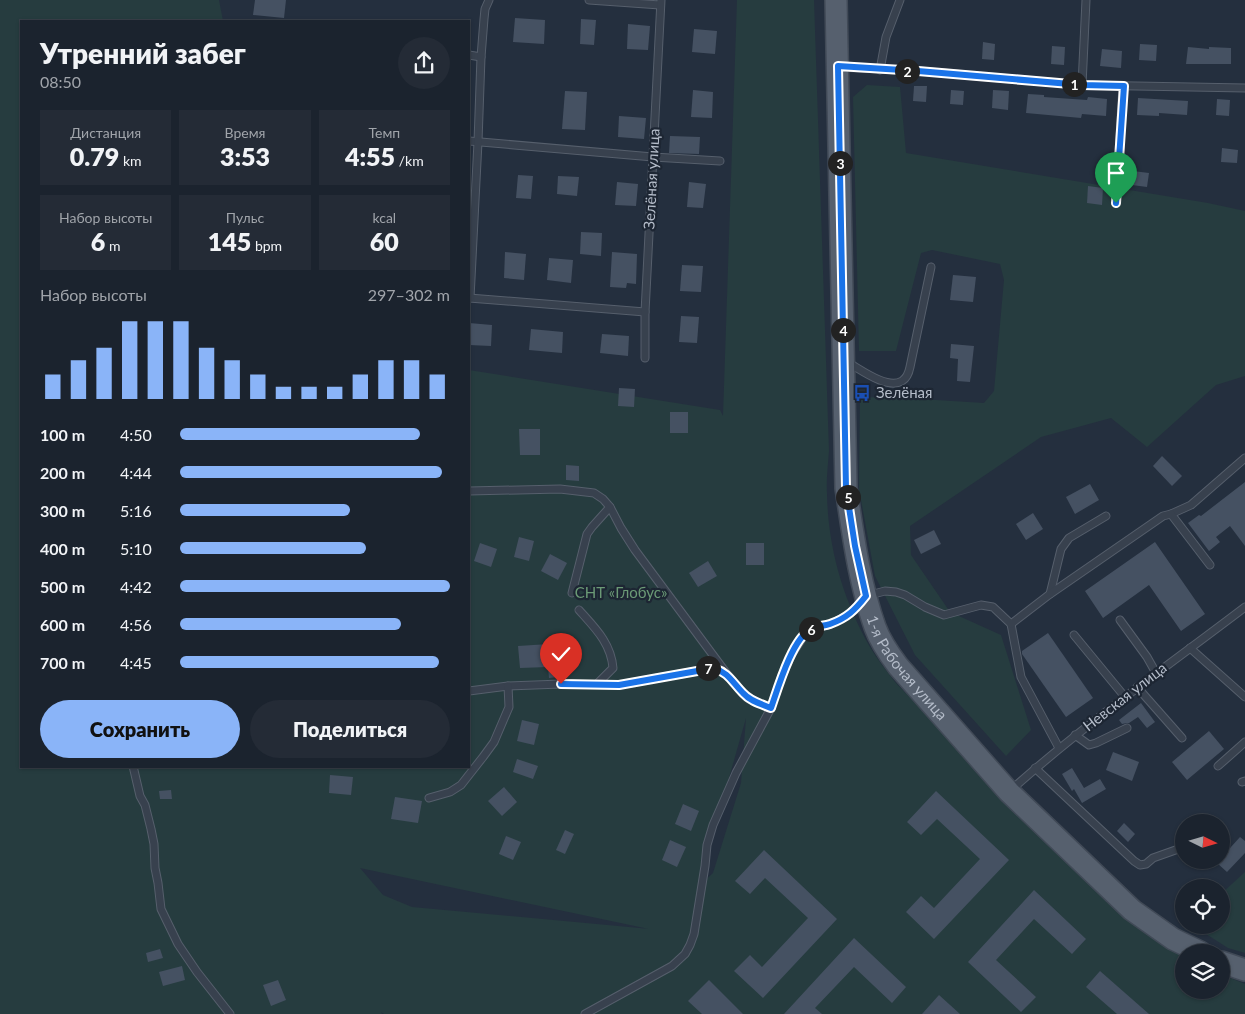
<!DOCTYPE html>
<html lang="ru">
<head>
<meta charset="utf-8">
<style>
	:root { --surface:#1b232e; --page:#242b36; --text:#f1f3f6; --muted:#a0a4aa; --line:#39404a; --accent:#8ab4f8 }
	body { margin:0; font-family:Lato,sans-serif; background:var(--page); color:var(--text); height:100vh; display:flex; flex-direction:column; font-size:19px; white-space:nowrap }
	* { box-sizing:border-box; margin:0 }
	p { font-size:16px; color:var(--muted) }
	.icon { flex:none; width:28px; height:28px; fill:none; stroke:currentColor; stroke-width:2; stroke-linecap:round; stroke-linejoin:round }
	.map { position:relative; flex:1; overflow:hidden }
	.panel { position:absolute; left:20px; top:20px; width:450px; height:748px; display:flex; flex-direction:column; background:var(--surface); border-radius:0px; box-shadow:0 1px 4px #0004,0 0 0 1px var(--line) }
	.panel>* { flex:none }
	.needle { width:32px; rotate:95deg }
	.fabs { position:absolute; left:1175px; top:814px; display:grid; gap:10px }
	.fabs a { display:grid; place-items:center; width:55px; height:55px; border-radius:50%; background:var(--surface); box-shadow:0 1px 4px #0004,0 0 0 1px var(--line); font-size:25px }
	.pin { position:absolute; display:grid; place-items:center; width:42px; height:42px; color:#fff; margin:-51px -21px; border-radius:50% 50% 50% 0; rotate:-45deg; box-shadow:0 0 5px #0007 }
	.pin .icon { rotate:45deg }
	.km { position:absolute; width:25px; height:25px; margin:-12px; border-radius:50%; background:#222; color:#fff; font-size:14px; line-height:25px; text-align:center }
	.round { display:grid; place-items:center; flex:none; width:52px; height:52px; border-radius:26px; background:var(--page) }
	.head { display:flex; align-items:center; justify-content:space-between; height:85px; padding:0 20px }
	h1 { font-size:28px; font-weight:800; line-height:38px }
	.figures { display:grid; grid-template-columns:repeat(3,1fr); gap:8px; height:85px; padding:5px 20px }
	.figures div { display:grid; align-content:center; border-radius:0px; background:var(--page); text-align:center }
	.figures b { font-size:25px; font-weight:800 }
	.figures small { font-size:14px; font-weight:400 }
	.figures p { font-size:14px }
	.chart { height:140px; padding:10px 20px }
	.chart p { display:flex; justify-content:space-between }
	.chart svg { width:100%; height:90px; margin-top:5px; stroke:var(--accent); stroke-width:6 }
	.primary-button { display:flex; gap:10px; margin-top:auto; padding:10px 20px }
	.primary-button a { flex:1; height:58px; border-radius:30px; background:var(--accent); color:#111; font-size:20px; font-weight:800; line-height:58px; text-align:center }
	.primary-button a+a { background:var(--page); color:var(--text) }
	ul { padding:0 20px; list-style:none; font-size:16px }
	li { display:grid; grid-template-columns:80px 60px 1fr; align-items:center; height:38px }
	li i { height:12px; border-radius:6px; background:var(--accent) }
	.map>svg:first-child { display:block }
	.green { fill:#263c3f; fill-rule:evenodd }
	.building { fill:#455162 }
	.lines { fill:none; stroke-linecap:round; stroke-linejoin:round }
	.service-casing { stroke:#565f6c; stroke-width:9 }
	.primary-casing { stroke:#414a57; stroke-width:24 }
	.service { stroke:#38414e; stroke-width:7 }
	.primary { stroke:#56606e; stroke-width:21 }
	.route-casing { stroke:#fff; stroke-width:10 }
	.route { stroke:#1a73e8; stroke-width:6 }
	.labels { text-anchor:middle; stroke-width:4.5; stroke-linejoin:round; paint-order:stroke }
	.street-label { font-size:15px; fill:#b4bcc9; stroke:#1d2633 }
	.poi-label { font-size:15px; fill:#b4bcc9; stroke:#1d2633; text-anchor:start }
	.park-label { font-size:15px; fill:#6b9a76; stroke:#1d2633 }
</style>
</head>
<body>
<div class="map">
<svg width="1245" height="1014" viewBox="0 0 1245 1014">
	<rect width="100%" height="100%" fill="#242f3e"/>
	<g class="green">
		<path d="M0,0H219L223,21H21V766H469V370L720,410L723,416L737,0H814L829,451C828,465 826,480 827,494C828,548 843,600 870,647C877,659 887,671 895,682L1078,872L1184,956V990H1221V974L1245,984V1014H384L381,1012L382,1014H0ZM746,718L741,783L713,873L698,887ZM360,868L649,929H650L412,907L383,895Z"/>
		<path d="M867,85L900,87L906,153L1208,203L1245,211V376L1216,385L1147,447L1111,418L1041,437L910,526L911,555L950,612L1001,635L1031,730L1006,756L915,655L875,576L859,489L860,397L904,398L984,403L994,391L1004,280L1000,264L932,250L921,253L896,351H859L853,97Z"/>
		<path d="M1245,872V953L1228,948L1203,932L1201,925H1221V894Z"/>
	</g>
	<g class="building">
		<path d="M255,0H286L284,18L253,15Z"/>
		<path d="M515,18L545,20L544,44L513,42Z"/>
		<path d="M581,19L596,20L594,45L580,44Z"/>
		<path d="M628,24L650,26L648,50L627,49Z"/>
		<path d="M694,29L717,31L715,54L692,52Z"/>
		<path d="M983,42L995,44L994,60L982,59Z"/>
		<path d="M1140,44L1157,45L1156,61L1139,60Z"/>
		<path d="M1052,46L1065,47L1064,65L1051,64Z"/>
		<path d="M1188,47L1209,49V47L1231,48V64H1186Z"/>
		<path d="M1102,49L1122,51L1121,68L1100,66Z"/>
		<path d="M914,86H927L926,102L913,101Z"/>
		<path d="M693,90L713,92L712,118L691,117Z"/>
		<path d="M951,90L964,91L963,105L950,104Z"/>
		<path d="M993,90L1009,91L1008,110L992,108Z"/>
		<path d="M565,91L587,92L585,130L562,129Z"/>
		<path d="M1028,94L1044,95V97L1087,100L1088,97L1107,99L1106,116L1082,114L1081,118L1026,113Z"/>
		<path d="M1138,98L1188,101L1187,115L1159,113V116L1137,115Z"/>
		<path d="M1217,99L1230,100L1229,116L1216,115Z"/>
		<path d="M619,116L646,118L644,139L618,137Z"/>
		<path d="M670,136L700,137L699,154L669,153Z"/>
		<path d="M1222,148L1238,150L1237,163L1221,162Z"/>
		<path d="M1133,171L1149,173L1147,187L1132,185Z"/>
		<path d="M518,175L533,176L531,199L516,198Z"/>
		<path d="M558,176L579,177L577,196L557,194Z"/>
		<path d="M617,182L638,184L636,206L615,205Z"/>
		<path d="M689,182L706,184L703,208L687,207Z"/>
		<path d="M1088,186L1103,188L1102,205L1087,203Z"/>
		<path d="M581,232L602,233L601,256L580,254Z"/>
		<path d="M505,252L526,254L524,280L504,278Z"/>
		<path d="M612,252L637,254L636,284L627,283L626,288L610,287Z"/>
		<path d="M549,258L573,260L571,283L547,280Z"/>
		<path d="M682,265L703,266L701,292L680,291Z"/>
		<path d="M953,275L976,277L973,302L950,300Z"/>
		<path d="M681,316L699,317L697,343L679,342Z"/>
		<path d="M469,323L492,325L491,346L469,345Z"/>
		<path d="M531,329L563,332L562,353L529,350Z"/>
		<path d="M602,334L629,336L628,356L600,353Z"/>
		<path d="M951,344L974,346L970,382L957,381L958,359L950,358Z"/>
		<path d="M619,388L635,389L634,407L618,406Z"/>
		<rect x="670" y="412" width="18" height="21"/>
		<path d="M519,429H540V455H520Z"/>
		<path d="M1162,456L1182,476L1172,486L1153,466Z"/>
		<path d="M566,465L579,466V481L566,480Z"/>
		<path d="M1245,482V546L1230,526L1216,537L1220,542L1209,551L1188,523L1199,515L1201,516Z"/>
		<path d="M1090,484L1099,500L1075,514L1066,497Z"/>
		<path d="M1033,513L1043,529L1026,540L1016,524Z"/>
		<path d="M934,530L941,544L921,554L914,540Z"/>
		<path d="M519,537L534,541L529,561L514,557Z"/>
		<path d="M1155,542L1205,614L1181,631L1149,585L1103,618L1085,591Z"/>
		<path d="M480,543L497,549L491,567L474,561Z"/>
		<rect x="746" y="543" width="18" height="22"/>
		<path d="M550,554L567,563L558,580L541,571Z"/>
		<path d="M708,561L717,576L698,587L689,573Z"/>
		<path d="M1048,633L1093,698L1066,717L1022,654V651Z"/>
		<path d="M564,643L567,676L549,678L548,667L520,668L518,646Z"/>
		<path d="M1141,703L1155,722L1147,728L1138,717L1129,723H1127L1122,724L1119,720Z"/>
		<path d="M522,720L539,724L534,745L517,741Z"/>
		<path d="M1209,731L1224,749L1187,780L1172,762Z"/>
		<path d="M1113,752L1139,762L1132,781L1106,770Z"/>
		<path d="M517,759L538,766L533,779L513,772Z"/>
		<path d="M1072,768L1084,788L1100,779L1106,789L1082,803L1074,789L1072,791L1062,774Z"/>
		<path d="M330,775L353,777L351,795L329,793Z"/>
		<path d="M504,787L517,802L502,816L488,801Z"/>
		<path d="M171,790L172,799H160L159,791Z"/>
		<path d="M936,791L1009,860L934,939L906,912L921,896L934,908L980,859L937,819L921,835L907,822Z"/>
		<path d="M395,797L422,801L418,823L391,819Z"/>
		<path d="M683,804L699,811L691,831L675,824Z"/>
		<path d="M1124,823L1135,834L1128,842L1117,831Z"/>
		<path d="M565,830L574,834L565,854L556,850Z"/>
		<path d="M506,836L521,842L513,860L499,854Z"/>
		<path d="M1240,837L1245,841V853L1227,872L1217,863L1219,860H1221V858Z"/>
		<path d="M670,840L686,847L677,867L662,860Z"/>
		<path d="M764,850L837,919L763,998L734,971L750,955L762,967L808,918L765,878L750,894L735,881Z"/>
		<path d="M1034,890L1086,939L1072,954L1034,919L996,960L1036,997L1021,1012L968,962Z"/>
		<path d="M854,938L906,987L892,1003L854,967L815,1008L822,1014H784Z"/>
		<path d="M160,949L163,958L148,962L146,953Z"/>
		<path d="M182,966L185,980L163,986L159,972Z"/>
		<path d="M1100,971L1149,1014H1117L1086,987Z"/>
		<path d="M278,980L286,1000L271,1006L263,985Z"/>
		<path d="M709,980L743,1014H702L688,1001Z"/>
		<path d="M939,995L960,1014H922Z"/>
	</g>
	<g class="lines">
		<g class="service-casing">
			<g id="service">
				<path d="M589,0L660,5"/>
				<path d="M469,55L481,57"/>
				<path d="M840,67L919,71L1082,85L1245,88"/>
				<path d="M880,70L886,37L900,0"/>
				<path d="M1082,85L1086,0"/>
				<path d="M469,141L653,157L720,161"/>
				<path d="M1116,203L1123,86"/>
				<path d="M469,298L645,312"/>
				<path d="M470,298L478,142L481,57L484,19L485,9L489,0"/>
				<path d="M645,358V312L661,0"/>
				<path d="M847,362C860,369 887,390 902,381C907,378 909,372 910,367L931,267"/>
				<path d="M469,491L560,489L594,493L603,499L610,507L621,528L635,550L727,674L743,694L749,699L771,708"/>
				<path d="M1171,514L1191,505L1245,458"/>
				<path d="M572,593L587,534L592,527L610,507"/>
				<path d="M1050,594L1061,549L1069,538L1106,516"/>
				<path d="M579,610C595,628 611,643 613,668L597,684"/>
				<path d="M1120,620L1147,657L1156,673"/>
				<path d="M1011,624L1021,677L1059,748"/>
				<path d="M1074,635L1125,697"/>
				<path d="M1190,648L1245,697"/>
				<path d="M1137,687L1182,738"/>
				<path d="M469,691L508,686L561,684L619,685L713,668L724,672"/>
				<path d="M1075,735L1089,745L1096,743L1127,728"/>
				<path d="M133,766L140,796L145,805L151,829L154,844L155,868L158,883L161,909L178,944L197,972L230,1014"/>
				<path d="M1218,766L1245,742"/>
				<path d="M1035,768L1134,861L1140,865L1146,864L1153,858L1184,847"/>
				<path d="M1242,782L1245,781"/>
				<path d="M1011,790C1085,724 1166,667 1245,607"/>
				<path d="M429,798L450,792L461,785L483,757L494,742L509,707L508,686"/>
				<path d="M585,1014L672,966L685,954L690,945L694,934L705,866L707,845L713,825L736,773L771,708L782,676L792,654L805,634L809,630L816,627L828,625L847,616L856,609L866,596L885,591L896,592L905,595L925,607L944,615L981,605L993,607L1011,624L1050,594L1163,516L1171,514L1210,565"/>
			</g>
		</g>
		<g class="primary-casing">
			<g id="primary">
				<path id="s1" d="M836,0L846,488C853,534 859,582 875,627C880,641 889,654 898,666L1009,792L1132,910L1173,939L1200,952"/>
				<path d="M1221,962L1245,970"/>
			</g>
		</g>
		<use href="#service" class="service"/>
		<use href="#primary" class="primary"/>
	</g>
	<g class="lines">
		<g class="route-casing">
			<path id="route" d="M561,684L619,685L714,668C729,673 732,682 743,693C750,701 761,704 771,708C778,688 792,639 811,629C817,626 824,626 830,624C847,618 855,610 866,596L855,546L846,488L838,66L918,71L1082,85L1124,86L1116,203"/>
		</g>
		<use href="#route" class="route"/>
	</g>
	<defs>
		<g id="bus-bare" transform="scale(1.35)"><path d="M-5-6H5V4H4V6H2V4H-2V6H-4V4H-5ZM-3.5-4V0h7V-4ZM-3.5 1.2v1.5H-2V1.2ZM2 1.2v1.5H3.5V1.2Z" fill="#1a4fb4" stroke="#1d2633" stroke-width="2.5" paint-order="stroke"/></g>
	</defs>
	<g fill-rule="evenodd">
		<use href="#bus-bare" x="862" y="393"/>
	</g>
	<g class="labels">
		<g class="street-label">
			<text transform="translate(652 179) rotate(-87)" y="5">Зелёная улица</text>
			<text dy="5" stroke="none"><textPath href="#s1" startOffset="682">1-я Рабочая улица</textPath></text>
			<text transform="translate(1125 697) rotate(-38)" y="5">Невская улица</text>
		</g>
		<g class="poi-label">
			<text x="876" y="398">Зелёная</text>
		</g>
		<g class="park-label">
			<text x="621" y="598">СНТ «Глобус»</text>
		</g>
	</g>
</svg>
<div class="fabs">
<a><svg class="needle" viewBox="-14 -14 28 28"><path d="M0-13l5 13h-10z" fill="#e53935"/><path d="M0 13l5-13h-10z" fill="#a0a4aa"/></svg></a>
<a><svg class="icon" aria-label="locate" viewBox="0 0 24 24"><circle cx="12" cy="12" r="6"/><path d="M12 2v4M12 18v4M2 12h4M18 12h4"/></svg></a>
<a><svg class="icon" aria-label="layers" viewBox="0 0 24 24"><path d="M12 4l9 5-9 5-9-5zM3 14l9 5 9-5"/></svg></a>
</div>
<div class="pin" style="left:1116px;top:203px;background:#1e9e55"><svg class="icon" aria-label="arrive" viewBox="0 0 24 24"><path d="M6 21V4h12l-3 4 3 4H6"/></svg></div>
<div class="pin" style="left:561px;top:684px;background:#d93025"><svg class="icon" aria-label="check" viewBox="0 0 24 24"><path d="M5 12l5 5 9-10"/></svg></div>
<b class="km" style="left:1074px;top:84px">1</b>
<b class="km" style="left:907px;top:71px">2</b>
<b class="km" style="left:840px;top:163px">3</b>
<b class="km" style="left:843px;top:330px">4</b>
<b class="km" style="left:848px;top:497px">5</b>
<b class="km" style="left:811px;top:629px">6</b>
<b class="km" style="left:708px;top:668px">7</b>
<section class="panel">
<div class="head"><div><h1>Утренний забег</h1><p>08:50</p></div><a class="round"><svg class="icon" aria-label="share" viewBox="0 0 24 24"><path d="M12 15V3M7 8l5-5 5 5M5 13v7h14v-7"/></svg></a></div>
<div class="figures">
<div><p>Дистанция</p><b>0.79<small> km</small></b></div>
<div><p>Время</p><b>3:53</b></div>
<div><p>Темп</p><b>4:55<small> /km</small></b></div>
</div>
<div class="figures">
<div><p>Набор высоты</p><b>6<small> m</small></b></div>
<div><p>Пульс</p><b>145<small> bpm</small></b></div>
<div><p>kcal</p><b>60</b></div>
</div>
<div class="chart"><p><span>Набор высоты</span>297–302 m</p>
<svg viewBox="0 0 160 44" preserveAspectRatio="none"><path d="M5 44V32M15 44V25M25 44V19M35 44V6M45 44V6M55 44V6M65 44V19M75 44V25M85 44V32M95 44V38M105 44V38M115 44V38M125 44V32M135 44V25M145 44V25M155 44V32"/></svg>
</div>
<ul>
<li><b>100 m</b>4:50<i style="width:89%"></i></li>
<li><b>200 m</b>4:44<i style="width:97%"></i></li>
<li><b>300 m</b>5:16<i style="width:63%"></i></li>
<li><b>400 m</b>5:10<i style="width:69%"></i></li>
<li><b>500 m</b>4:42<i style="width:100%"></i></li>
<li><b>600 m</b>4:56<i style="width:82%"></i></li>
<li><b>700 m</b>4:45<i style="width:96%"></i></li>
</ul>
<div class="primary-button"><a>Сохранить</a><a>Поделиться</a></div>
</section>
</div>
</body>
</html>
